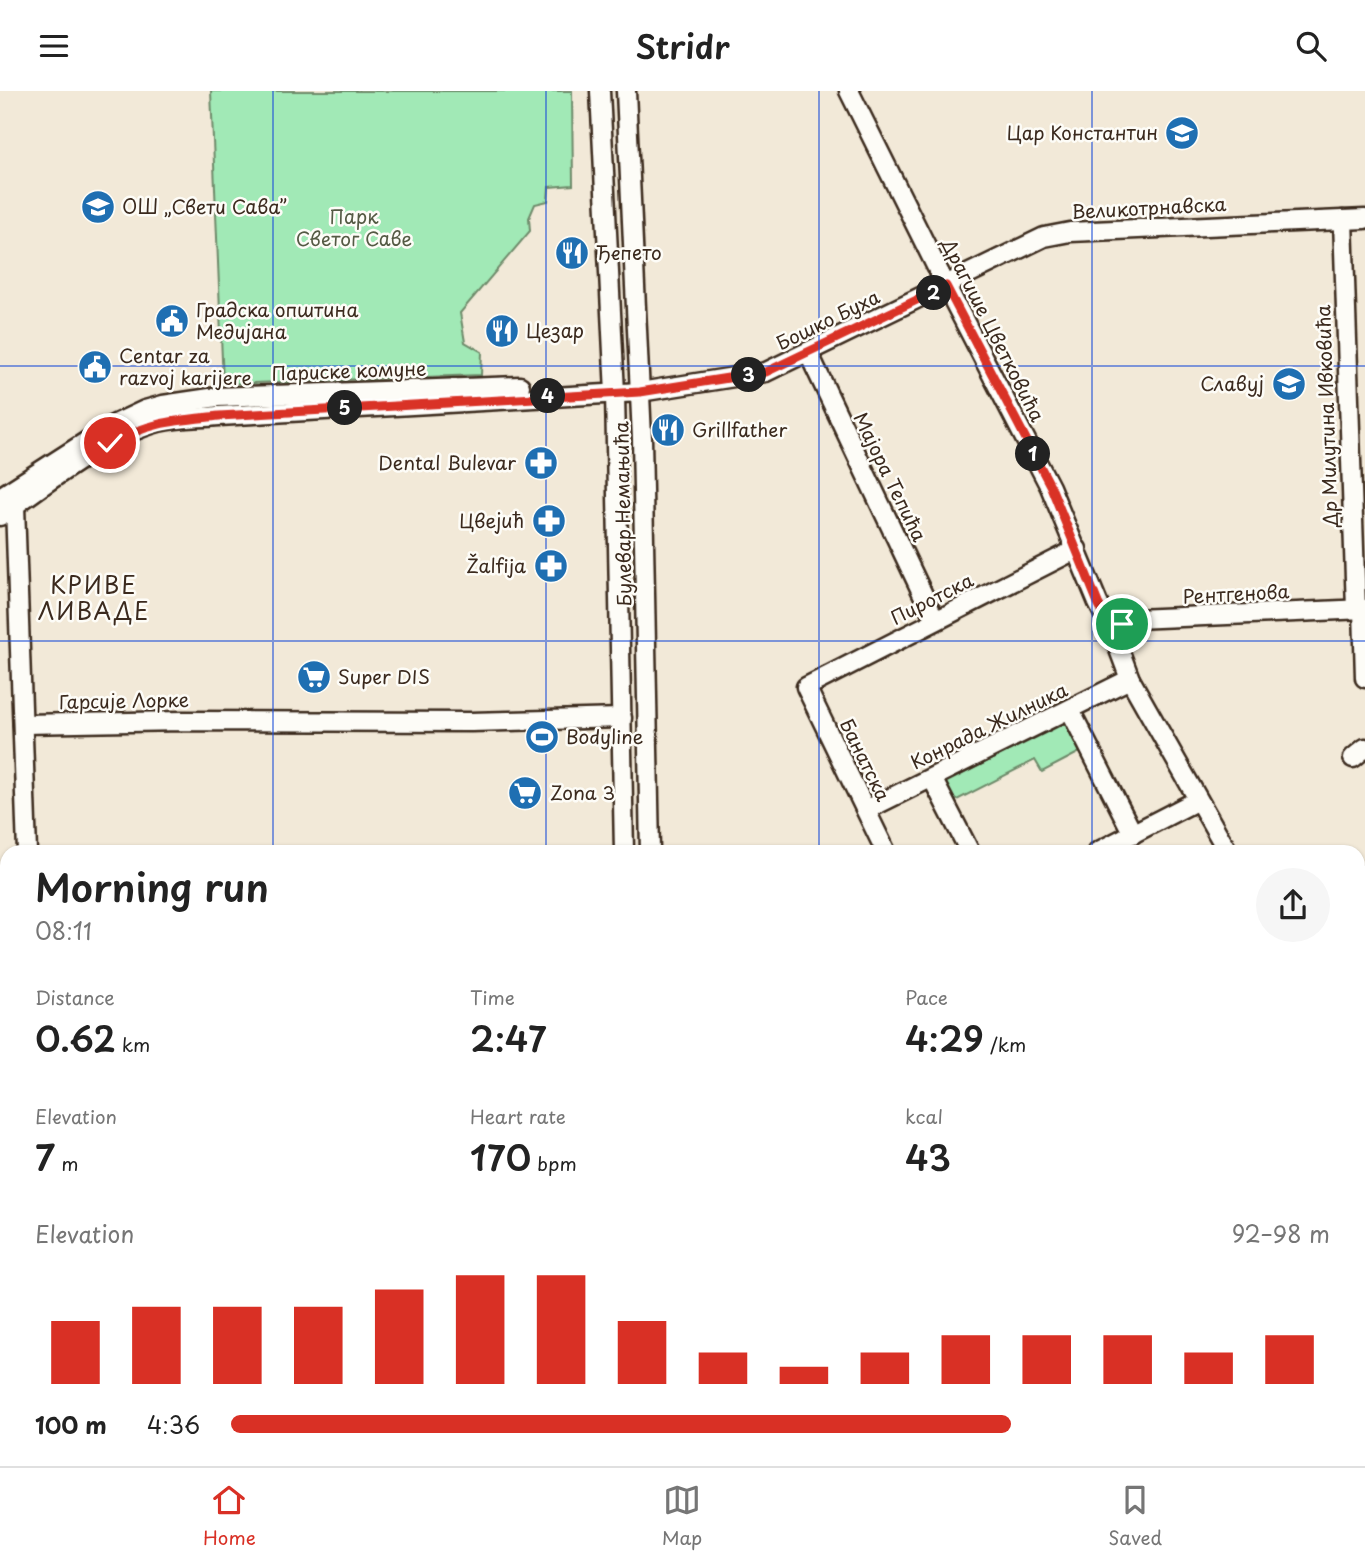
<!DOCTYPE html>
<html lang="en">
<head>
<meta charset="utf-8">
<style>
	:root { --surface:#fff; --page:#f6f6f6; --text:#222; --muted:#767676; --line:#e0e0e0; --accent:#d93025 }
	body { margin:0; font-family:"Playpen Sans",sans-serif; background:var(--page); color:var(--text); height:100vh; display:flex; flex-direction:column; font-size:26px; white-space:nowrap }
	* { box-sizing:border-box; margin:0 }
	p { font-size:23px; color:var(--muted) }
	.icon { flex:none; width:38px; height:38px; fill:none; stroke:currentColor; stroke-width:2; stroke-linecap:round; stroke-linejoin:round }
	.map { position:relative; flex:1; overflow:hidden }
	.side { position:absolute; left:0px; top:754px; width:1365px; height:621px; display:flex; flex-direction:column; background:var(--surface); border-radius:21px 21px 0 0; box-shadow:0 2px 5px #0004 }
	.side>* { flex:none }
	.pin { position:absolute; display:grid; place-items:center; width:60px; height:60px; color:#fff; margin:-30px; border:4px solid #fff; border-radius:50%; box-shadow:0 2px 7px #0007 }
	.km { position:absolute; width:35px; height:35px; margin:-18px; border-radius:50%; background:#222; color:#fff; font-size:19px; line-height:35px; text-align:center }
	.round { display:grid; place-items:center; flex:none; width:74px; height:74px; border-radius:37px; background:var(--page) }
	.summary { display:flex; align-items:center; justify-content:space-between; height:119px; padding:0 35px }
	h1 { font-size:38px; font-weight:600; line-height:52px }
	.stats { display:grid; grid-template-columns:repeat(3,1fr); gap:10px; height:119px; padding:7px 35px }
	.stats div { display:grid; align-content:center }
	.stats b { font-size:35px; font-weight:600 }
	.stats small { font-size:19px; font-weight:400 }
	.stats p { font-size:19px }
	.chart { height:196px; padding:14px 35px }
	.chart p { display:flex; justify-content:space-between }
	.chart svg { width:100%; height:126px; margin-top:7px; stroke:var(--accent); stroke-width:6 }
	ul { padding:0 35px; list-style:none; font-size:23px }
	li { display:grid; grid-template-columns:112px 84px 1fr; align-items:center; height:52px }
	li i { height:18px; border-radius:9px; background:var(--accent) }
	header { display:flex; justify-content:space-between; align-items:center; height:91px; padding:0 35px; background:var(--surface); font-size:32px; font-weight:600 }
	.menu { display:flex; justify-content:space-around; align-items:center; height:98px; border-top:2px solid var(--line); background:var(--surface); font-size:19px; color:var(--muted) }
	.menu a { display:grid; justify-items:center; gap:4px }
	.menu .on { color:var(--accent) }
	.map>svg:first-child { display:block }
	.green { fill:#a1e9b6; stroke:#6e8a6a; stroke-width:2 }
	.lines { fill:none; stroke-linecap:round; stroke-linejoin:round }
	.minor-casing { stroke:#3b2a1e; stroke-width:23 }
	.minor { stroke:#fdfcf7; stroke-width:18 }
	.route-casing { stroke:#fff; stroke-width:14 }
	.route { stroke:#d93025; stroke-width:9 }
	.grid { fill:none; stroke:#1d4ed8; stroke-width:2; stroke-opacity:0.55 }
	.labels { text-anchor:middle; stroke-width:5; stroke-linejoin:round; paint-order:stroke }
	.poi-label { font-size:19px; fill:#3b2a1e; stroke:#fdfcf7; text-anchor:start }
	.street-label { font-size:19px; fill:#3b2a1e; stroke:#fdfcf7 }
	.park-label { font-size:19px; fill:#545a44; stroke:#fdfcf7 }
	.quarter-label { font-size:23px; letter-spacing:2px; fill:#3b2a1e; stroke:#fdfcf7 }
</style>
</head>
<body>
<header><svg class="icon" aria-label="menu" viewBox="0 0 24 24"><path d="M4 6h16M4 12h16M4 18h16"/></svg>Stridr<svg class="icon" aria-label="search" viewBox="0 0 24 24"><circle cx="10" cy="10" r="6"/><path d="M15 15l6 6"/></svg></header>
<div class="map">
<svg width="1365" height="1375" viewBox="0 0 1365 1375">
	<rect width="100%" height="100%" fill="#f2e9d8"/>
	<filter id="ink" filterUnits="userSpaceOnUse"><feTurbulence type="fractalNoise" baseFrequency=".0143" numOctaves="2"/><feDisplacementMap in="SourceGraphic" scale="14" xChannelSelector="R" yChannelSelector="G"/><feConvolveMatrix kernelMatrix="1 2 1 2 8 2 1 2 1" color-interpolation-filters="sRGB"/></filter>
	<g filter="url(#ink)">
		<g class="green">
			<path d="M211,0H572L573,94L549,96L548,110L535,113L529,127L530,140L460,222L465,251L482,261L481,284L223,293Z"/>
			<path d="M1064,631L1080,661L1042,681L1035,669L955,710L945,692Z"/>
			<rect x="154" y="1369" width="109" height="6"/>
			<path d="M613,1369V1375H456L455,1369Z"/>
		</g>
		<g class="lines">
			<g class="minor-casing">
				<g id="minor">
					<path d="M600,0L615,302L624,761"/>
					<path d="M626,0L642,347L650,761"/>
					<path d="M849,0L946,195L1050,396L1098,512L1111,537L1130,588L1228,761"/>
					<path d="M1343,129L1356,518"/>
					<path d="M808,261L935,529"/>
					<path d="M0,406L109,336L145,319L163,314L217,306L520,295"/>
					<path d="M10,409L15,415L27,761"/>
					<path d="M0,425C45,393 106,345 159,331C178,326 199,327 219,325L640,301L766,281L1044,146L1070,141L1365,128"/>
					<path d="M1363,518L1365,587"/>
					<path d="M1111,537L1135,528L1365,518"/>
					<path d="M1070,619L1133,743"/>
					<path d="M23,633L183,630L471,631L622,627"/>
					<path d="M1353,667L1365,657"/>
					<path d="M932,687L970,761"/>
					<path d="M866,719L1130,588"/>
					<path d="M886,761L806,596L1077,458"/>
					<path d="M1097,761L1198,709"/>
					<path d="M1358,787L1365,784"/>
					<path d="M1358,1009L1365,1022"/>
					<path d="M1358,1165H1365"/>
					<path d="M1358,1300L1365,1298"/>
					<path d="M646,1368L647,1375"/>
					<path d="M668,1368L669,1375"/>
					<path d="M959,1368L961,1375"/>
					<path d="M1116,1368V1375"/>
					<path d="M1281,1368V1375"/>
					<path d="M1050,1375L1080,1368"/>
				</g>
			</g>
			<use href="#minor" class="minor"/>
		</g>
	</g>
	<g class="lines" filter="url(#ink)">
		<g class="route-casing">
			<path id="route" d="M110,352C153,330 173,330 219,325L640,301L766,281L946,195L1051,396L1098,512L1111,537L1122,533"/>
		</g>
		<use href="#route" class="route"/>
	</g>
	<path class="grid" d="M273,0V761M546,0V761M819,0V761M1092,0V761M0,275H1365M0,550H1365M0,825H7M1358,825H1365M0,1100H7M1358,1100H1365M273,1368V1375M546,1368V1375M819,1368V1375M1092,1368V1375"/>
	<defs>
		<g id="school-disc" transform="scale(1.75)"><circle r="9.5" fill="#1f6fb2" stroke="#fdfcf7"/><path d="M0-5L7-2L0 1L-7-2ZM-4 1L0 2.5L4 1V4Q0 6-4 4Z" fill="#fff"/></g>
		<g id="restaurant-disc" transform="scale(1.75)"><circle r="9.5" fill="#1f6fb2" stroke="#fdfcf7"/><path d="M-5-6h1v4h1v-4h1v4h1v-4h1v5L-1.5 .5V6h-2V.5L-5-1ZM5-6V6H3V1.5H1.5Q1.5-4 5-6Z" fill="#fff"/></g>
		<g id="civic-disc" transform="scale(1.75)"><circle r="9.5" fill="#1f6fb2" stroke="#fdfcf7"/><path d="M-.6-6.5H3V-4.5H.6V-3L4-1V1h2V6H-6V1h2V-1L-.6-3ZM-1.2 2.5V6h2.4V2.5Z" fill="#fff"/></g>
		<g id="pharmacy-disc" transform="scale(1.75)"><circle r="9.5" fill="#1f6fb2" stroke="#fdfcf7"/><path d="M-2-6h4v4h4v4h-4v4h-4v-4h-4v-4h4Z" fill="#fff"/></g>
		<g id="supermarket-disc" transform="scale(1.75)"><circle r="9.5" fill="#1f6fb2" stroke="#fdfcf7"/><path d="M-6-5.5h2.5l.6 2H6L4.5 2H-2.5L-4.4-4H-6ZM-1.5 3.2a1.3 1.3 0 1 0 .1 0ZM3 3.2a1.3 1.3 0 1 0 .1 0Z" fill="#fff"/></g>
		<g id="stadium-disc" transform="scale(1.75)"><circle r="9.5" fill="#1f6fb2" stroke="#fdfcf7"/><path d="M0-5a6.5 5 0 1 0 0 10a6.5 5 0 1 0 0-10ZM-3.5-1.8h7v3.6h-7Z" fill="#fff"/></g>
	</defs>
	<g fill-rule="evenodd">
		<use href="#school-disc" x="1182" y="42"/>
		<use href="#school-disc" x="98" y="116"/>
		<use href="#restaurant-disc" x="572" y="162"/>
		<use href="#civic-disc" x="172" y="230"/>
		<use href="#restaurant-disc" x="502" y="240"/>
		<use href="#civic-disc" x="95" y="276"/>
		<use href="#school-disc" x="1289" y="293"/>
		<use href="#restaurant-disc" x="668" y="339"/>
		<use href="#pharmacy-disc" x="541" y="372"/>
		<use href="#pharmacy-disc" x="549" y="430"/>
		<use href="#pharmacy-disc" x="551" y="475"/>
		<use href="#supermarket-disc" x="314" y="586"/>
		<use href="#stadium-disc" x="542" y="646"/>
		<use href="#supermarket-disc" x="525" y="702"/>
	</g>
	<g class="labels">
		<g class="poi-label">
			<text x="1158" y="49" text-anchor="end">Цар Константин</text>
			<text x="122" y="123">ОШ „Свети Сава”</text>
			<text x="596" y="169">Ђепето</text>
			<text x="196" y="226">Градска општина<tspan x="196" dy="22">Медијана</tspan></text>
			<text x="526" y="247">Цезар</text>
			<text x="119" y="272">Centar za<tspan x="119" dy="22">razvoj karijere</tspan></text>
			<text x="1264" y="300" text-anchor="end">Славуј</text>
			<text x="692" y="346">Grillfather</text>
			<text x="516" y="379" text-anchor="end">Dental Bulevar</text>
			<text x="524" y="437" text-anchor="end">Цвејић</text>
			<text x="526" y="482" text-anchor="end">Žalfija</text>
			<text x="338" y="593">Super DIS</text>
			<text x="566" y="653">Bodyline</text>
			<text x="550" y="709">Zona 3</text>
		</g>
		<g class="street-label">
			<text transform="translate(1149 117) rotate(-3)" y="7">Великотрнавска</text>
			<text transform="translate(828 229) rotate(-26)" y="7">Бошко Буха</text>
			<text transform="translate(993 239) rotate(63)" y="7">Драгише Цветковића</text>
			<text transform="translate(349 280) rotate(-2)" y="7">Париске комуне</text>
			<text transform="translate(1327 325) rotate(-92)" y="7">Др Милутина Ивковића</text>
			<text transform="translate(890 386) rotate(64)" y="7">Мајора Тепића</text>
			<text transform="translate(623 423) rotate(-91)" y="7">Булевар Немањића</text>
			<text transform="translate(1236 503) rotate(-3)" y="7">Рентгенова</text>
			<text transform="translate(932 508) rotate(-27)" y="7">Пиротска</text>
			<text transform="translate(124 610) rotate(-1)" y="7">Гарсије Лорке</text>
			<text transform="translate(989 635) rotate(-26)" y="7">Конрада Жилника</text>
			<text transform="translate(865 669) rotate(64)" y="7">Банатска</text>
		</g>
		<g class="park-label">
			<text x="354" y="133">Парк<tspan x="354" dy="22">Светог Саве</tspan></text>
		</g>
		<g class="quarter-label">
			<text x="94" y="503">КРИВЕ<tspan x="94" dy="26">ЛИВАДЕ</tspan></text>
		</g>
	</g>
</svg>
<div class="pin" style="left:1122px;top:533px;background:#1e9e55"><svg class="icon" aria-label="arrive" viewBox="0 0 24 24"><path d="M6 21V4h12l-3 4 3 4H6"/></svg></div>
<div class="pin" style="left:110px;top:352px;background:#d93025"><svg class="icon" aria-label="check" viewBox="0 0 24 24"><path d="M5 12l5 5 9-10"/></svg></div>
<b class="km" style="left:1033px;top:363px">1</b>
<b class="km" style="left:934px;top:202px">2</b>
<b class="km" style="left:749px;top:284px">3</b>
<b class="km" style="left:548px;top:305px">4</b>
<b class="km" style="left:345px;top:317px">5</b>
<section class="side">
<div class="summary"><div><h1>Morning run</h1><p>08:11</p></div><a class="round"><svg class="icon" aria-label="share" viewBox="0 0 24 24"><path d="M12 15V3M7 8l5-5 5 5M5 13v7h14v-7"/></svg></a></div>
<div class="stats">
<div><p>Distance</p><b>0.62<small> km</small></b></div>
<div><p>Time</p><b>2:47</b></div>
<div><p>Pace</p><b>4:29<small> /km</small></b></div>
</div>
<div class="stats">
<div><p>Elevation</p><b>7<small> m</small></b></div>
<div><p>Heart rate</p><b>170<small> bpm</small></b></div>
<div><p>kcal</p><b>43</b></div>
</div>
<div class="chart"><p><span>Elevation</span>92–98 m</p>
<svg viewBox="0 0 160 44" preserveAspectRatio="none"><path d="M5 44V22M15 44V17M25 44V17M35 44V17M45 44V11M55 44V6M65 44V6M75 44V22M85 44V33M95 44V38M105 44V33M115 44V27M125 44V27M135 44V27M145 44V33M155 44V27"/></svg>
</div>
<ul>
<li><b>100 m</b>4:36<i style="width:71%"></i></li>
</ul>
</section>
</div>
<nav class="menu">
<a class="on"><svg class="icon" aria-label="home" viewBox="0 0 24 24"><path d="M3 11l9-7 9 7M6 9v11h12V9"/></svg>Home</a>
<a><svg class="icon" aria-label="map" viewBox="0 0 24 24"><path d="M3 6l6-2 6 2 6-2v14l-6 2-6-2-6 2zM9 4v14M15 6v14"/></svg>Map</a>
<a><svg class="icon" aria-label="saved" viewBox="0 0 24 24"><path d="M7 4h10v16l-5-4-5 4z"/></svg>Saved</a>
</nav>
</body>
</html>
